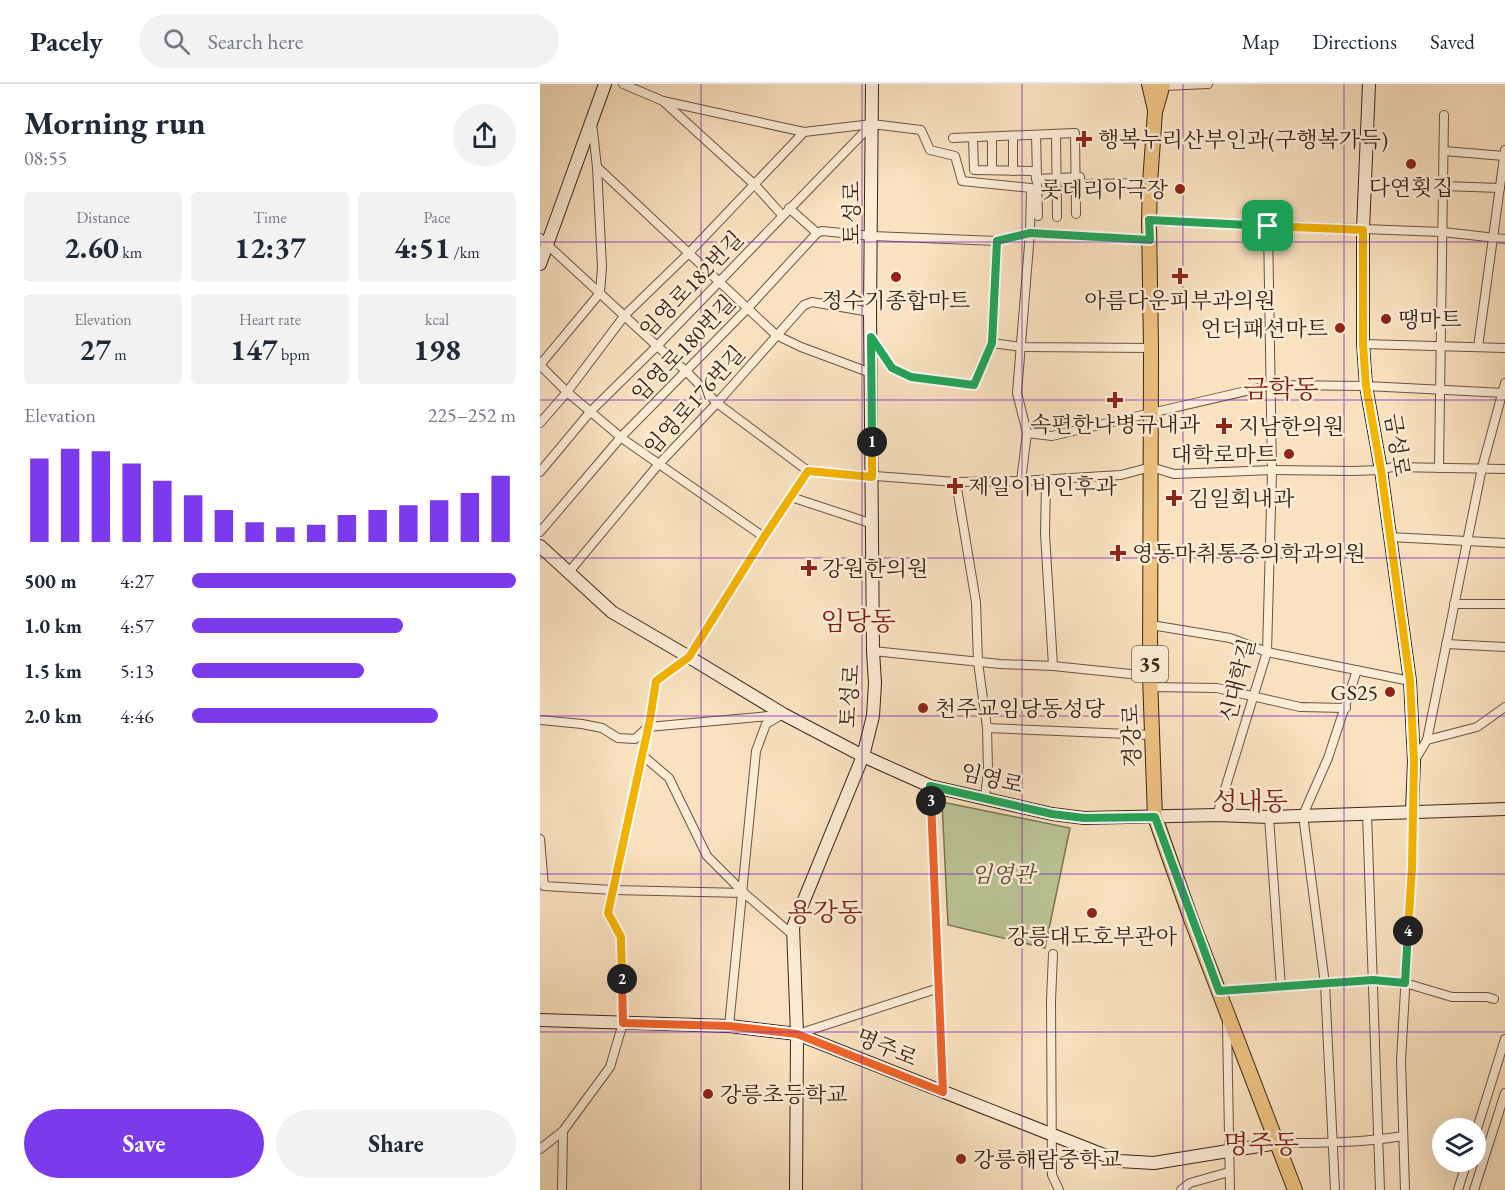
<!DOCTYPE html>
<html lang="en">
<head>
<meta charset="utf-8">
<style>
	:root { --surface:#fff; --page:#f2f2f3; --text:#1f2937; --muted:#747a83; --line:#e0e1e3; --accent:#7c3aed }
	body { margin:0; font-family:"EB Garamond","Noto Serif KR",serif; background:var(--page); color:var(--text); height:100vh; display:flex; flex-direction:column; font-size:22px; white-space:nowrap }
	* { box-sizing:border-box; margin:0 }
	p { font-size:20px; color:var(--muted) }
	.icon { flex:none; width:33px; height:33px; fill:none; stroke:currentColor; stroke-width:2; stroke-linecap:round; stroke-linejoin:round }
	.map { position:relative; flex:1; overflow:hidden }
	.details { display:flex; flex-direction:column; background:var(--surface); width:540px }
	.details>* { flex:none }
	.fabs { position:absolute; left:892px; top:1034px; display:grid; gap:12px }
	.fabs a { display:grid; place-items:center; width:54px; height:54px; border-radius:50%; background:var(--surface); box-shadow:0 6px 24px #0002; font-size:30px }
	.pin { position:absolute; display:grid; place-items:center; width:51px; height:51px; color:#fff; margin:-26px; border-radius:12px; box-shadow:0 3px 9px #0006 }
	.km { position:absolute; width:30px; height:30px; margin:-15px; border-radius:50%; background:#222; color:#fff; font-size:16px; line-height:30px; text-align:center }
	.round { display:grid; place-items:center; flex:none; width:63px; height:63px; border-radius:32px; background:var(--page) }
	.headline { display:flex; align-items:center; justify-content:space-between; height:102px; padding:0 24px }
	h1 { font-size:33px; font-weight:700; line-height:45px }
	.stats { display:grid; grid-template-columns:repeat(3,1fr); gap:9px; height:102px; padding:6px 24px }
	.stats div { display:grid; align-content:center; border-radius:6px; background:var(--page); text-align:center }
	.stats b { font-size:30px; font-weight:700 }
	.stats small { font-size:16px; font-weight:400 }
	.stats p { font-size:16px }
	.chart { height:168px; padding:12px 24px }
	.chart p { display:flex; justify-content:space-between }
	.chart svg { width:100%; height:108px; margin-top:6px; stroke:var(--accent); stroke-width:6 }
	.primary-button { display:flex; gap:12px; margin-top:auto; padding:12px 24px }
	.primary-button a { flex:1; height:69px; border-radius:36px; background:var(--accent); color:#fff; font-size:24px; font-weight:700; line-height:69px; text-align:center }
	.primary-button a+a { background:var(--page); color:var(--text) }
	ul { padding:0 24px; list-style:none; font-size:20px }
	li { display:grid; grid-template-columns:96px 72px 1fr; align-items:center; height:45px }
	li i { height:15px; border-radius:8px; background:var(--accent) }
	header { display:flex; align-items:center; gap:36px; box-sizing:border-box; height:84px; padding:0 30px; background:var(--surface); border-bottom:2px solid var(--line) }
	header strong { font-size:28px }
	nav { display:flex; gap:33px; margin-inline-start:auto; font-size:21px }
	.search { width:420px; height:54px; background:var(--page); display:flex; align-items:center; gap:15px; box-sizing:border-box; padding:0 21px; border-radius:33px; color:var(--muted); font-size:22px }
	main { display:flex; flex:1; min-height:0 }
	.map>svg:first-child { display:block }
	.green { fill:#bac495; stroke:#7a7458; stroke-width:1.5 }
	.lines { fill:none; stroke-linecap:round; stroke-linejoin:round }
	.street-casing { stroke:#695444; stroke-width:10 }
	.secondary-casing { stroke:#39251b; stroke-width:14 }
	.primary-casing { stroke:#39251b; stroke-width:16 }
	.street { stroke:#fcecd6; stroke-width:8 }
	.secondary { stroke:#fcecd6; stroke-width:12 }
	.primary { stroke:#edc180; stroke-width:14 }
	.split-1-casing { stroke:#fff; stroke-width:12 }
	.split-2-casing { stroke:#fff; stroke-width:12 }
	.split-3-casing { stroke:#fff; stroke-width:12 }
	.split-4-casing { stroke:#fff; stroke-width:12 }
	.split-5-casing { stroke:#fff; stroke-width:12 }
	.split-1 { stroke:#22a559; stroke-width:8 }
	.split-2 { stroke:#f5b400; stroke-width:8 }
	.split-3 { stroke:#f0652b; stroke-width:8 }
	.split-4 { stroke:#22a559; stroke-width:8 }
	.split-5 { stroke:#f5b400; stroke-width:8 }
	.grid { fill:none; stroke:#7b2cbf; stroke-width:1.5; stroke-opacity:0.55 }
	.poi-dot { fill:#8f2418; stroke:#fcecd6; stroke-width:2 }
	.labels { text-anchor:middle; stroke-width:5; stroke-linejoin:round; paint-order:stroke }
	.shield { fill:#fcecd6; stroke:#746153; stroke-width:1.5 }
	.shield-label { font-size:21px; font-weight:bold; fill:#39251b }
	.poi-label { font-size:22px; fill:#39251b; stroke:#fcecd6; text-anchor:start }
	.street-label { font-size:22px; fill:#39251b; stroke:#fcecd6 }
	.park-label { font-size:22px; font-style:italic; fill:#594d3a; stroke:#fcecd6 }
	.quarter-label { font-size:26px; fill:#7a1f14; stroke:#fcecd6 }
</style>
</head>
<body>
<header>
<strong>Pacely</strong>
<div class="search"><svg class="icon" aria-label="search" viewBox="0 0 24 24"><circle cx="10" cy="10" r="6"/><path d="M15 15l6 6"/></svg>Search here</div>
<nav><a>Map</a><a>Directions</a><a>Saved</a></nav>
</header>
<main>
<section class="details">
<div class="headline"><div><h1>Morning run</h1><p>08:55</p></div><a class="round"><svg class="icon" aria-label="share" viewBox="0 0 24 24"><path d="M12 15V3M7 8l5-5 5 5M5 13v7h14v-7"/></svg></a></div>
<div class="stats">
<div><p>Distance</p><b>2.60<small> km</small></b></div>
<div><p>Time</p><b>12:37</b></div>
<div><p>Pace</p><b>4:51<small> /km</small></b></div>
</div>
<div class="stats">
<div><p>Elevation</p><b>27<small> m</small></b></div>
<div><p>Heart rate</p><b>147<small> bpm</small></b></div>
<div><p>kcal</p><b>198</b></div>
</div>
<div class="chart"><p><span>Elevation</span>225–252 m</p>
<svg viewBox="0 0 160 44" preserveAspectRatio="none"><path d="M5 44V10M15 44V6M25 44V7M35 44V12M45 44V19M55 44V25M65 44V31M75 44V36M85 44V38M95 44V37M105 44V33M115 44V31M125 44V29M135 44V27M145 44V24M155 44V17"/></svg>
</div>
<ul>
<li><b>500 m</b>4:27<i style="width:100%"></i></li>
<li><b>1.0 km</b>4:57<i style="width:65%"></i></li>
<li><b>1.5 km</b>5:13<i style="width:53%"></i></li>
<li><b>2.0 km</b>4:46<i style="width:76%"></i></li>
</ul>
<div class="primary-button"><a>Save</a><a>Share</a></div>
</section>
<div class="map">
<svg width="965" height="1106" viewBox="0 0 965 1106">
	<rect width="100%" height="100%" fill="#fae2c0"/>
	<filter id="stains"><feTurbulence type="fractalNoise" baseFrequency=".00333" numOctaves="4"/><feColorMatrix values="0 0 0 0 .2 0 0 0 0 .09 0 0 0 0 .02 0 0 0 .5 -.17"/></filter>
	<radialGradient id="worn" r=".72"><stop offset=".6" stop-color="#630" stop-opacity="0"/><stop offset="1" stop-color="#630" stop-opacity=".3"/></radialGradient>
	<path class="green" d="M402,718L530,744L505,864L408,841Z"/>
	<g class="lines">
		<g class="street-casing">
			<g id="street">
				<path d="M83,0L123,17L264,48L332,40L381,46L390,66L415,72L422,97L491,104L490,149L477,309L487,349L481,397"/>
				<path d="M623,2L668,0"/>
				<path d="M124,18L215,101L242,131"/>
				<path d="M516,50L517,133"/>
				<path d="M496,51L498,132"/>
				<path d="M473,52V87"/>
				<path d="M452,53V86"/>
				<path d="M413,54L535,49L536,130"/>
				<path d="M433,54L434,86L495,87L496,95L540,93V100L610,99"/>
				<path d="M904,67L964,72"/>
				<path d="M57,83L236,251L261,263L331,289"/>
				<path d="M903,102L960,104"/>
				<path d="M249,124L277,149"/>
				<path d="M609,137L903,148L965,155"/>
				<path d="M0,154L117,262L147,288L177,319L268,387L416,398L481,397L581,391L611,383L634,390L732,386L813,387L841,386L852,383L965,385"/>
				<path d="M457,157L452,259L482,263L611,264"/>
				<path d="M332,253L352,284L371,293L434,301L452,259"/>
				<path d="M823,260L965,264"/>
				<path d="M938,263L965,66"/>
				<path d="M0,281L27,308L83,355L224,453"/>
				<path d="M0,281L60,209L62,183L57,83L52,39"/>
				<path d="M0,339L27,308L85,231L149,169L264,48"/>
				<path d="M487,349L512,352L732,301L826,302L965,309"/>
				<path d="M899,384L904,31"/>
				<path d="M0,388L50,328L117,262L332,40"/>
				<path d="M506,397L505,450L513,582"/>
				<path d="M416,398L436,518L438,578L447,644L448,685L445,714"/>
				<path d="M251,413L333,440"/>
				<path d="M0,448L81,353L207,225L277,149L282,147L332,152L457,157L490,149L610,156"/>
				<path d="M850,453L965,459"/>
				<path d="M29,488L118,381L177,319L264,221L272,218L330,228"/>
				<path d="M914,520H965"/>
				<path d="M611,541L690,554L727,568L870,597"/>
				<path d="M906,560L965,563"/>
				<path d="M333,567L460,580L513,582L610,592"/>
				<path d="M610,603L677,604L760,623L806,624"/>
				<path d="M0,636L42,640L62,644L78,654L95,655L108,643L240,631"/>
				<path d="M447,644L612,651"/>
				<path d="M887,656L937,643L965,623"/>
				<path d="M102,671L129,694L167,772L204,809L253,851"/>
				<path d="M875,676L887,656L942,384L965,299"/>
				<path d="M390,702L403,1008"/>
				<path d="M827,729L840,1106"/>
				<path d="M677,731L727,568L732,386L728,142"/>
				<path d="M729,733L741,903"/>
				<path d="M0,755L4,802L73,806L204,809"/>
				<path d="M513,870L511,917L512,1091L519,1106"/>
				<path d="M679,907L833,896L865,899L912,913H947L954,915"/>
				<path d="M687,939L690,1106"/>
				<path d="M189,942L216,667L226,640L243,630"/>
				<path d="M258,950L399,904"/>
				<path d="M936,1048L965,955"/>
				<path d="M737,1059C779,1059 821,1059 863,1052"/>
				<path d="M0,1065L23,1047L70,983L83,939L81,853L68,829L110,635L116,597L149,573L224,453L268,387"/>
				<path d="M22,1106L23,1047"/>
				<path d="M641,1106L650,1099L689,1088"/>
				<path d="M795,1106L785,900L763,731L788,674L817,586"/>
				<path d="M865,1106L861,977L872,783V727"/>
				<path d="M918,1106L927,1077"/>
				<path d="M934,1106L965,1009"/>
			</g>
		</g>
		<g class="secondary-casing">
			<g id="secondary">
				<path d="M829,0L823,146V260L826,302L841,386L870,597L874,677L872,727"/>
				<path d="M0,180L65,0"/>
				<path d="M0,462L72,528L149,573L243,630L323,672L390,702L512,730L544,734L677,731L729,733L965,725"/>
				<path d="M0,936L189,942L257,950L579,1077L614,1079L737,1059"/>
				<path d="M256,1106L257,950L253,843L323,672L333,632L335,599L333,567L330,228L332,0"/>
			</g>
		</g>
		<g class="primary-casing">
			<g id="primary">
				<path d="M609,0L615,26"/>
				<path d="M623,0L615,28L610,99L609,137L611,264L610,592L615,733L651,835L755,1106"/>
			</g>
		</g>
		<use href="#street" class="street"/>
		<use href="#secondary" class="secondary"/>
		<use href="#primary" class="primary"/>
	</g>
	<g class="lines">
		<g class="split-1-casing">
			<path id="split-1" d="M332,358L331,253L352,284L371,293L434,301L452,259L457,157L490,149L610,156L609,136L728,142"/>
		</g>
		<g class="split-2-casing">
			<path id="split-2" d="M82,895L81,853L68,829L110,635L116,597L149,573L224,453L268,387L332,393V358"/>
		</g>
		<g class="split-3-casing">
			<path id="split-3" d="M82,895L83,939L189,942L257,950L403,1008L391,717"/>
		</g>
		<g class="split-4-casing">
			<path id="split-4" d="M391,717L390,702L512,730L544,734L615,733L679,907L833,896L865,899L868,847"/>
		</g>
		<g class="split-5-casing">
			<path id="split-5" d="M728,142L823,146V260L826,302L841,386L870,597L874,677L872,783L868,847"/>
		</g>
		<use href="#split-1" class="split-1"/>
		<use href="#split-2" class="split-2"/>
		<use href="#split-3" class="split-3"/>
		<use href="#split-4" class="split-4"/>
		<use href="#split-5" class="split-5"/>
	</g>
	<path class="grid" d="M161,0V1106M322,0V1106M482,0V1106M643,0V1106M804,0V1106M0,158H965M0,316H965M0,474H965M0,632H965M0,790H965M0,948H965"/>
	<g class="poi-dot">
		<path d="M541 46h6v6h6v6h-6v6h-6v-6h-6v-6h6z"/>
		<circle cx="871" cy="80" r="6"/>
		<circle cx="640" cy="105" r="6"/>
		<path d="M637 183h6v6h6v6h-6v6h-6v-6h-6v-6h6z"/>
		<circle cx="356" cy="193" r="6"/>
		<circle cx="846" cy="235" r="6"/>
		<circle cx="800" cy="244" r="6"/>
		<path d="M572 307h6v6h6v6h-6v6h-6v-6h-6v-6h6z"/>
		<path d="M681 333h6v6h6v6h-6v6h-6v-6h-6v-6h6z"/>
		<circle cx="749" cy="370" r="6"/>
		<path d="M412 393h6v6h6v6h-6v6h-6v-6h-6v-6h6z"/>
		<path d="M631 405h6v6h6v6h-6v6h-6v-6h-6v-6h6z"/>
		<path d="M575 460h6v6h6v6h-6v6h-6v-6h-6v-6h6z"/>
		<path d="M266 475h6v6h6v6h-6v6h-6v-6h-6v-6h6z"/>
		<circle cx="850" cy="608" r="6"/>
		<circle cx="383" cy="624" r="6"/>
		<circle cx="552" cy="829" r="6"/>
		<circle cx="168" cy="1010" r="6"/>
		<circle cx="421" cy="1075" r="6"/>
	</g>
	<g class="labels">
		<rect class="shield" x="592" y="562" width="36" height="36" rx="4.5"/>
		<g class="shield-label">
			<text x="610" y="587">35</text>
		</g>
		<g class="poi-label">
			<text x="558" y="63">행복누리산부인과(구행복가득)</text>
			<text x="871" y="111" text-anchor="middle">다연횟집</text>
			<text x="628" y="113" text-anchor="end">롯데리아극장</text>
			<text x="356" y="224" text-anchor="middle">정수기종합마트</text>
			<text x="640" y="224" text-anchor="middle">아름다운피부과의원</text>
			<text x="858" y="243">땡마트</text>
			<text x="788" y="252" text-anchor="end">언더패션마트</text>
			<text x="575" y="348" text-anchor="middle">속편한나병규내과</text>
			<text x="698" y="350">지남한의원</text>
			<text x="737" y="378" text-anchor="end">대학로마트</text>
			<text x="428" y="410">제일이비인후과</text>
			<text x="648" y="422">김일회내과</text>
			<text x="592" y="477">영동마취통증의학과의원</text>
			<text x="282" y="492">강원한의원</text>
			<text x="838" y="616" text-anchor="end">GS25</text>
			<text x="395" y="632">천주교임당동성당</text>
			<text x="552" y="860" text-anchor="middle">강릉대도호부관아</text>
			<text x="180" y="1018">강릉초등학교</text>
			<text x="433" y="1083">강릉해람중학교</text>
		</g>
		<g class="street-label">
			<text transform="translate(311 129) rotate(-90)" y="8">토성로</text>
			<text transform="translate(151 200) rotate(-46)" y="8">임영로182번길</text>
			<text transform="translate(143 264) rotate(-46)" y="8">임영로180번길</text>
			<text transform="translate(154 316) rotate(-48)" y="8">임영로176번길</text>
			<text transform="translate(858 361) rotate(81)" y="8">금성로</text>
			<text transform="translate(697 596) rotate(-76)" y="8">신대학길</text>
			<text transform="translate(309 612) rotate(-86)" y="8">토성로</text>
			<text transform="translate(591 652) rotate(-92)" y="8">경강로</text>
			<text transform="translate(452 694) rotate(13)" y="8">임영로</text>
			<text transform="translate(347 963) rotate(22)" y="8">명주로</text>
		</g>
		<g class="park-label">
			<text x="463" y="798">임영관</text>
		</g>
		<g class="quarter-label">
			<text x="741" y="314">금학동</text>
			<text x="318" y="546">임당동</text>
			<text x="710" y="726">성내동</text>
			<text x="285" y="837">용강동</text>
			<text x="721" y="1069">명주동</text>
		</g>
	</g>
	<rect width="100%" height="100%" filter="url(#stains)"/>
	<rect width="100%" height="100%" fill="url(#worn)"/>
</svg>
<div class="fabs">
<a><svg class="icon" aria-label="layers" viewBox="0 0 24 24"><path d="M12 4l9 5-9 5-9-5zM3 14l9 5 9-5"/></svg></a>
</div>
<div class="pin" style="left:728px;top:142px;background:#1e9e55"><svg class="icon" aria-label="arrive" viewBox="0 0 24 24"><path d="M6 21V4h12l-3 4 3 4H6"/></svg></div>
<b class="km" style="left:332px;top:358px">1</b>
<b class="km" style="left:82px;top:895px">2</b>
<b class="km" style="left:391px;top:717px">3</b>
<b class="km" style="left:868px;top:847px">4</b>
</div>
</main>
</body>
</html>
